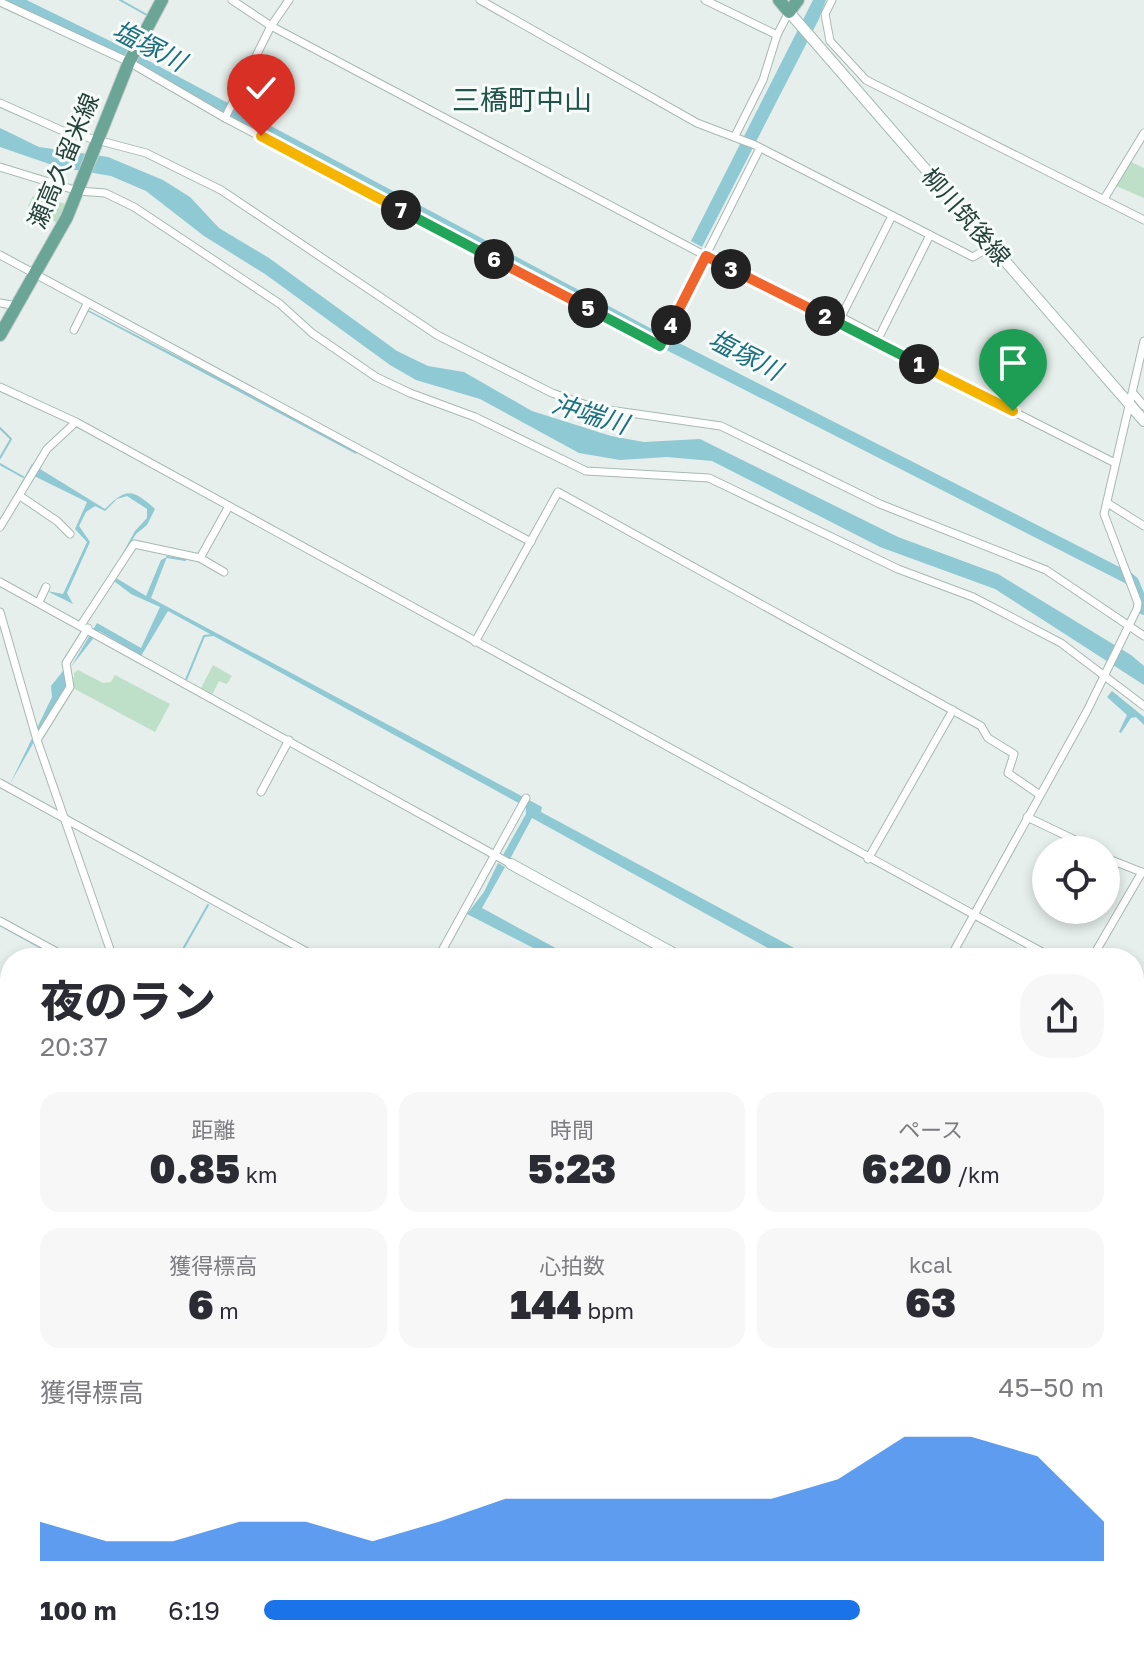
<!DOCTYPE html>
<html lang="ja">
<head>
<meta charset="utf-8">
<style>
	:root { --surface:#fff; --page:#f7f7f7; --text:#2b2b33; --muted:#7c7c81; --accent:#1a73e8 }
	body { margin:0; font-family:"Golos Text","Noto Sans JP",sans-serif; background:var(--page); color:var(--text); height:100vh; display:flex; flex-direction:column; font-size:30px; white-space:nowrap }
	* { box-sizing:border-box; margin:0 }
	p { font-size:26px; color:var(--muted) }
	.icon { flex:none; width:44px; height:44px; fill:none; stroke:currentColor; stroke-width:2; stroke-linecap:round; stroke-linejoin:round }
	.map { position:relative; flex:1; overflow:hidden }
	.sheet { position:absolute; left:0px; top:948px; width:1144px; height:708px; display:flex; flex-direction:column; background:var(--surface); border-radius:32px 32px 0 0; box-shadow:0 4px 12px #0003 }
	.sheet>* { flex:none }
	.buttons { position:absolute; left:1032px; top:836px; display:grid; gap:16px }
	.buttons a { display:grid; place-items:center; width:88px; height:88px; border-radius:50%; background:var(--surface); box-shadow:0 4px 12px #0003; font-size:40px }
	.pin { position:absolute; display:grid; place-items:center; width:68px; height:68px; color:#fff; margin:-82px -34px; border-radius:50% 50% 50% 0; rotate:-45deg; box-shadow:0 0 8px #0007 }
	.pin .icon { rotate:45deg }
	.km { position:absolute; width:40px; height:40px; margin:-20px; border-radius:50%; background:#222; color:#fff; font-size:22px; line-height:40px; text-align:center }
	.round { display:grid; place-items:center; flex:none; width:84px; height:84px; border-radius:32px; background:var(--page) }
	.summary { display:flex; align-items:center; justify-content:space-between; height:136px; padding:0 40px }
	h1 { font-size:44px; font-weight:800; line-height:60px }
	.figures { display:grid; grid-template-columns:repeat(3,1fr); gap:12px; height:136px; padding:8px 40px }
	.figures div { display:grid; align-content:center; border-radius:20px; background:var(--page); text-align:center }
	.figures b { font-size:40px; font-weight:800 }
	.figures small { font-size:22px; font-weight:400 }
	.figures p { font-size:22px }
	.chart { height:224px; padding:16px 40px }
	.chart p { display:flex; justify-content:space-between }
	.chart svg { width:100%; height:144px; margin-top:8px; fill:var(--accent); opacity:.7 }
	ul { padding:0 40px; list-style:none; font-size:26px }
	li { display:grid; grid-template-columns:128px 96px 1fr; align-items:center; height:60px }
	li i { height:20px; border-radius:10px; background:var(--accent) }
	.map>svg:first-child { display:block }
	.green { fill:#bfe0c8 }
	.water { fill:#8ec9d4 }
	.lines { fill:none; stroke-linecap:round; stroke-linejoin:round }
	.stream { stroke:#8ec9d4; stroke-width:2 }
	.river { stroke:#8ec9d4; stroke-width:12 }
	.street-casing { stroke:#a8b8b2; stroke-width:9 }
	.secondary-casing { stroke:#a4bbb3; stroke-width:12 }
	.primary-casing { stroke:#c2cac8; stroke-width:14 }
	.street { stroke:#fff; stroke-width:7 }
	.secondary { stroke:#fff; stroke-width:10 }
	.primary { stroke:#6aa596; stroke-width:12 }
	.split-1-casing { stroke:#fff; stroke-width:16 }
	.split-2-casing { stroke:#fff; stroke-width:16 }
	.split-3-casing { stroke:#fff; stroke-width:16 }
	.split-4-casing { stroke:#fff; stroke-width:16 }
	.split-5-casing { stroke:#fff; stroke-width:16 }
	.split-6-casing { stroke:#fff; stroke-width:16 }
	.split-7-casing { stroke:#fff; stroke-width:16 }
	.split-8-casing { stroke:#fff; stroke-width:16 }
	.split-9-casing { stroke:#fff; stroke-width:16 }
	.split-1 { stroke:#f5b400; stroke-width:10 }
	.split-2 { stroke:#22a559; stroke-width:10 }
	.split-3 { stroke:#f0652b; stroke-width:10 }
	.split-4 { stroke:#f0652b; stroke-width:10 }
	.split-5 { stroke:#22a559; stroke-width:10 }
	.split-6 { stroke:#f0652b; stroke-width:10 }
	.split-7 { stroke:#22a559; stroke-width:10 }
	.split-8 { stroke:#f5b400; stroke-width:10 }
	.split-9 { stroke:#f5b400; stroke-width:10 }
	.labels { text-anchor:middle; stroke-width:6; stroke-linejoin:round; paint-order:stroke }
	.street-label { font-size:24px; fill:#24423a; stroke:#f7fbf9 }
	.water-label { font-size:26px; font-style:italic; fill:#1c6f80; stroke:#f7fbf9 }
	.quarter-label { font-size:28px; fill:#1f5548; stroke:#f7fbf9 }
</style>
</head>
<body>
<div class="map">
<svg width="1144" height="1656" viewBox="0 0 1144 1656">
	<rect width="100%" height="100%" fill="#e6efeb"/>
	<g class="green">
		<path d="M1129,161L1144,168V198L1116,186Z"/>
		<path d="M33,196L66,204L59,224L28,206Z"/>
		<path d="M213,665L232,676L227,684L219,681L212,695L201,688Z"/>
		<path d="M78,670L103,683L111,682L115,675L170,704L155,732L73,688L74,673Z"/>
	</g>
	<g class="water">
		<path d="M813,0H826L819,19L702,247L691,241Z"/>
		<path d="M0,128L39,147L108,157L163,180L190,197L219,228L269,258L397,351L428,366L464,372L532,411L611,436L644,442L700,439L898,537L998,574L1131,655L1144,666V685L995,589L880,547L712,461L667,457L620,460L579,453L480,399L416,380L390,365L265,274L204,236L146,191L111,176L58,167L0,147Z"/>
		<path d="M88,310L358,450L356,454L87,311Z"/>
		<path d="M32,464L105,509C126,488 132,488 155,509L147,525L136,534L113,571L135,531L147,518V509L127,496L117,499L105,511L95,506L86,512L79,526L90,542L67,593L73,604L47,591L63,594L87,542L75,529L87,502L30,474L0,520Z"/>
		<path d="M167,557L151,598L542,807L541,812L813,958H786L532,818L510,859L503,855L526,814V807L168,611L141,656L99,631L71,667L97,623L141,648L160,607L131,594L114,581L116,578L146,596L161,560Z"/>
		<path d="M63,671L68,682L10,784L52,697L51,686Z"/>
		<path d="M1112,691L1144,717V725L1136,717L1131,718L1121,733L1119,732L1127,715L1107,697Z"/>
		<path d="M498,863L505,867L482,908L574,958H553L467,914L484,892Z"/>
	</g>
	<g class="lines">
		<g class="stream">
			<path d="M120,0L147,15"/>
			<path d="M0,428L11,439L0,458"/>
			<path d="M0,464L23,477"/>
			<path d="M167,557L185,560"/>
			<path d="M186,680L204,636L213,635"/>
			<path d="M0,925L59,958"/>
			<path d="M178,958L208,905"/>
			<path d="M0,1184L10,1189"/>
			<path d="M1134,1640L1144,1645"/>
			<path d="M114,1656L121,1646"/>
		</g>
		<path class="river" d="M13,0L127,56L658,339L1128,578L1133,582L1144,609"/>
		<g class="street-casing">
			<g id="street">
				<path d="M232,0L271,26L706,256L1115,463"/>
				<path d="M289,0L271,26L225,118L660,346L760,148"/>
				<path d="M480,0L697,123L755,145L973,257L991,246"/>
				<path d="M705,0L777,35"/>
				<path d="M832,0L825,14L830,41L866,80L1144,220"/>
				<path d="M0,2L129,62L225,118"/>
				<path d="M0,103L63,131L146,153L221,190L437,335L552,393L595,408L721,426L880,504L1046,570L1144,636"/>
				<path d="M735,136L763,80L777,35L789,12"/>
				<path d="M0,167L78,191L105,193L134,207L280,304L312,333L376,377L410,393L475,417L586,471L709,478L898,569L973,597L1061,643L1144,706"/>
				<path d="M1104,199L1144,133"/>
				<path d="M892,216L841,317L879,337L930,235"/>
				<path d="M0,255L531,542"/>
				<path d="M0,303L17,306"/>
				<path d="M74,330L87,304"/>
				<path d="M0,387L76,422L1053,958"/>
				<path d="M1133,393L1144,406"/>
				<path d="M20,496L57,521L70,534"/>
				<path d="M1109,504L1144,526"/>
				<path d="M0,527L47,449L76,422"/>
				<path d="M200,558L224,572"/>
				<path d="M0,582L511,864"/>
				<path d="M39,602L46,587"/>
				<path d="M0,612L37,740L113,958"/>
				<path d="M81,625L134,544L200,558L229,506"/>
				<path d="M475,642L558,492L981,726L988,738L1014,754L1008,773L1040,795"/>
				<path d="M37,740L70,687L66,663L88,628"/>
				<path d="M0,783L318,958"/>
				<path d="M261,792L289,740"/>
				<path d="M1027,817L1096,850"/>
				<path d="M1106,858L1144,873"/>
				<path d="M868,859L953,710"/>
				<path d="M0,921L68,958"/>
				<path d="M438,958L526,798"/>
				<path d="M950,958L1087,711L1137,609L1138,603L1104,514L1144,341"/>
				<path d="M1092,958L1142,872"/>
				<path d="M0,1066L10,1071"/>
				<path d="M0,1180L10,1185"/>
				<path d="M0,1462L10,1468"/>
				<path d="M1134,1467L1144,1472"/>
				<path d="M0,1505L10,1486"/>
				<path d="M1134,1631L1144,1616"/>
				<path d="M304,1646L326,1655"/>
				<path d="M669,1646L694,1656"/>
				<path d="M52,1656L57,1646"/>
				<path d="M243,1656L250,1646"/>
				<path d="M326,1656L333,1646"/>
				<path d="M641,1656L647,1646"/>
				<path d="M718,1656L724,1646"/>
				<path d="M835,1656L841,1646"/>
			</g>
		</g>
		<g class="secondary-casing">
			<g id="secondary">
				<path d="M789,12L1144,421"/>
				<path d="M511,864L682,958"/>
				<path d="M1134,1210L1144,1216"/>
				<path d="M1111,1646L1129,1656"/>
				<path d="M519,1656L539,1646"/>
			</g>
		</g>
		<g class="primary-casing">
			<g id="primary">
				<path d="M779,0L789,12L798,0"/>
				<path d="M0,335L67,217L129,62L162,0"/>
			</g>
		</g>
		<use href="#street" class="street"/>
		<use href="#secondary" class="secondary"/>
		<use href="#primary" class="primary"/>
	</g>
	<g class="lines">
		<g class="split-1-casing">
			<path id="split-1" d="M919,364L1013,411"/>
		</g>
		<g class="split-2-casing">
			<path id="split-2" d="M825,316L919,364"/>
		</g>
		<g class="split-3-casing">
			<path id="split-3" d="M731,269L825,316"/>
		</g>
		<g class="split-4-casing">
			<path id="split-4" d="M671,325L706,256L731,269"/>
		</g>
		<g class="split-5-casing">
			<path id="split-5" d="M588,308L660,346L671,325"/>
		</g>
		<g class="split-6-casing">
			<path id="split-6" d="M494,259L588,308"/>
		</g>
		<g class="split-7-casing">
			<path id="split-7" d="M401,210L494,259"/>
		</g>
		<g class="split-8-casing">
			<path id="split-8" d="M308,161L401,210"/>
		</g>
		<g class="split-9-casing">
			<path id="split-9" d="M261,136L308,161"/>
		</g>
		<use href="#split-1" class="split-1"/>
		<use href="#split-2" class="split-2"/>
		<use href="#split-3" class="split-3"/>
		<use href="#split-4" class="split-4"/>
		<use href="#split-5" class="split-5"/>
		<use href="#split-6" class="split-6"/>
		<use href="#split-7" class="split-7"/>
		<use href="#split-8" class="split-8"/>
		<use href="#split-9" class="split-9"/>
	</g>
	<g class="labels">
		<g class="street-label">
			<text transform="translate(64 161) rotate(-67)" y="8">瀬高久留米線</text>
			<text transform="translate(966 217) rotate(49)" y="8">柳川筑後線</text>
		</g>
		<g class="water-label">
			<text transform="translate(149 46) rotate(27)" y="9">塩塚川</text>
			<text transform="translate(745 355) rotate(27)" y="9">塩塚川</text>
			<text transform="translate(590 414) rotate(17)" y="9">沖端川</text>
		</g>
		<g class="quarter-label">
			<text x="522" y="110">三橋町中山</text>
		</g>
	</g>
</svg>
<div class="buttons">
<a><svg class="icon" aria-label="locate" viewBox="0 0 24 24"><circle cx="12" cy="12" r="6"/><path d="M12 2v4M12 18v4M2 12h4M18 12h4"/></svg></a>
</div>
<div class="pin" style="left:1013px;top:411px;background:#1e9e55"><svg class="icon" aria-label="arrive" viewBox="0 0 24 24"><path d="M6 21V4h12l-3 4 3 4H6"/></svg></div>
<div class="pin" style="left:261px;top:136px;background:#d93025"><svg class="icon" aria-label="check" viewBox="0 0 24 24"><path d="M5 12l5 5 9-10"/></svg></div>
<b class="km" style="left:919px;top:364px">1</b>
<b class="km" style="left:825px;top:316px">2</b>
<b class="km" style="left:731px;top:269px">3</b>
<b class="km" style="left:671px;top:325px">4</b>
<b class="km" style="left:588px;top:308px">5</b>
<b class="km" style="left:494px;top:259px">6</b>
<b class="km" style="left:401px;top:210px">7</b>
<section class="sheet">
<div class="summary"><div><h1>夜のラン</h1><p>20:37</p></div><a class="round"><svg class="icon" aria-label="share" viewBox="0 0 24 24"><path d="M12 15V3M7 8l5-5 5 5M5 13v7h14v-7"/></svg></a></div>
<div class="figures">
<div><p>距離</p><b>0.85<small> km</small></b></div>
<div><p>時間</p><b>5:23</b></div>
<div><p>ペース</p><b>6:20<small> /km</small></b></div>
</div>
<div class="figures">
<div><p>獲得標高</p><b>6<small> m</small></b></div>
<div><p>心拍数</p><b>144<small> bpm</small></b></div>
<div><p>kcal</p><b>63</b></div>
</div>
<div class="chart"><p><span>獲得標高</span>45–50 m</p>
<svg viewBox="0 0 160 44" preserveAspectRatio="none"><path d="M0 44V32L10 38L20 38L30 32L40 32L50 38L60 32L70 25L80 25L90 25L100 25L110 25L120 19L130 6L140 6L150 12L160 32V44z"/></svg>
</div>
<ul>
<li><b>100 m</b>6:19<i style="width:71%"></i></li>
</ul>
</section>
</div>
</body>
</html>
